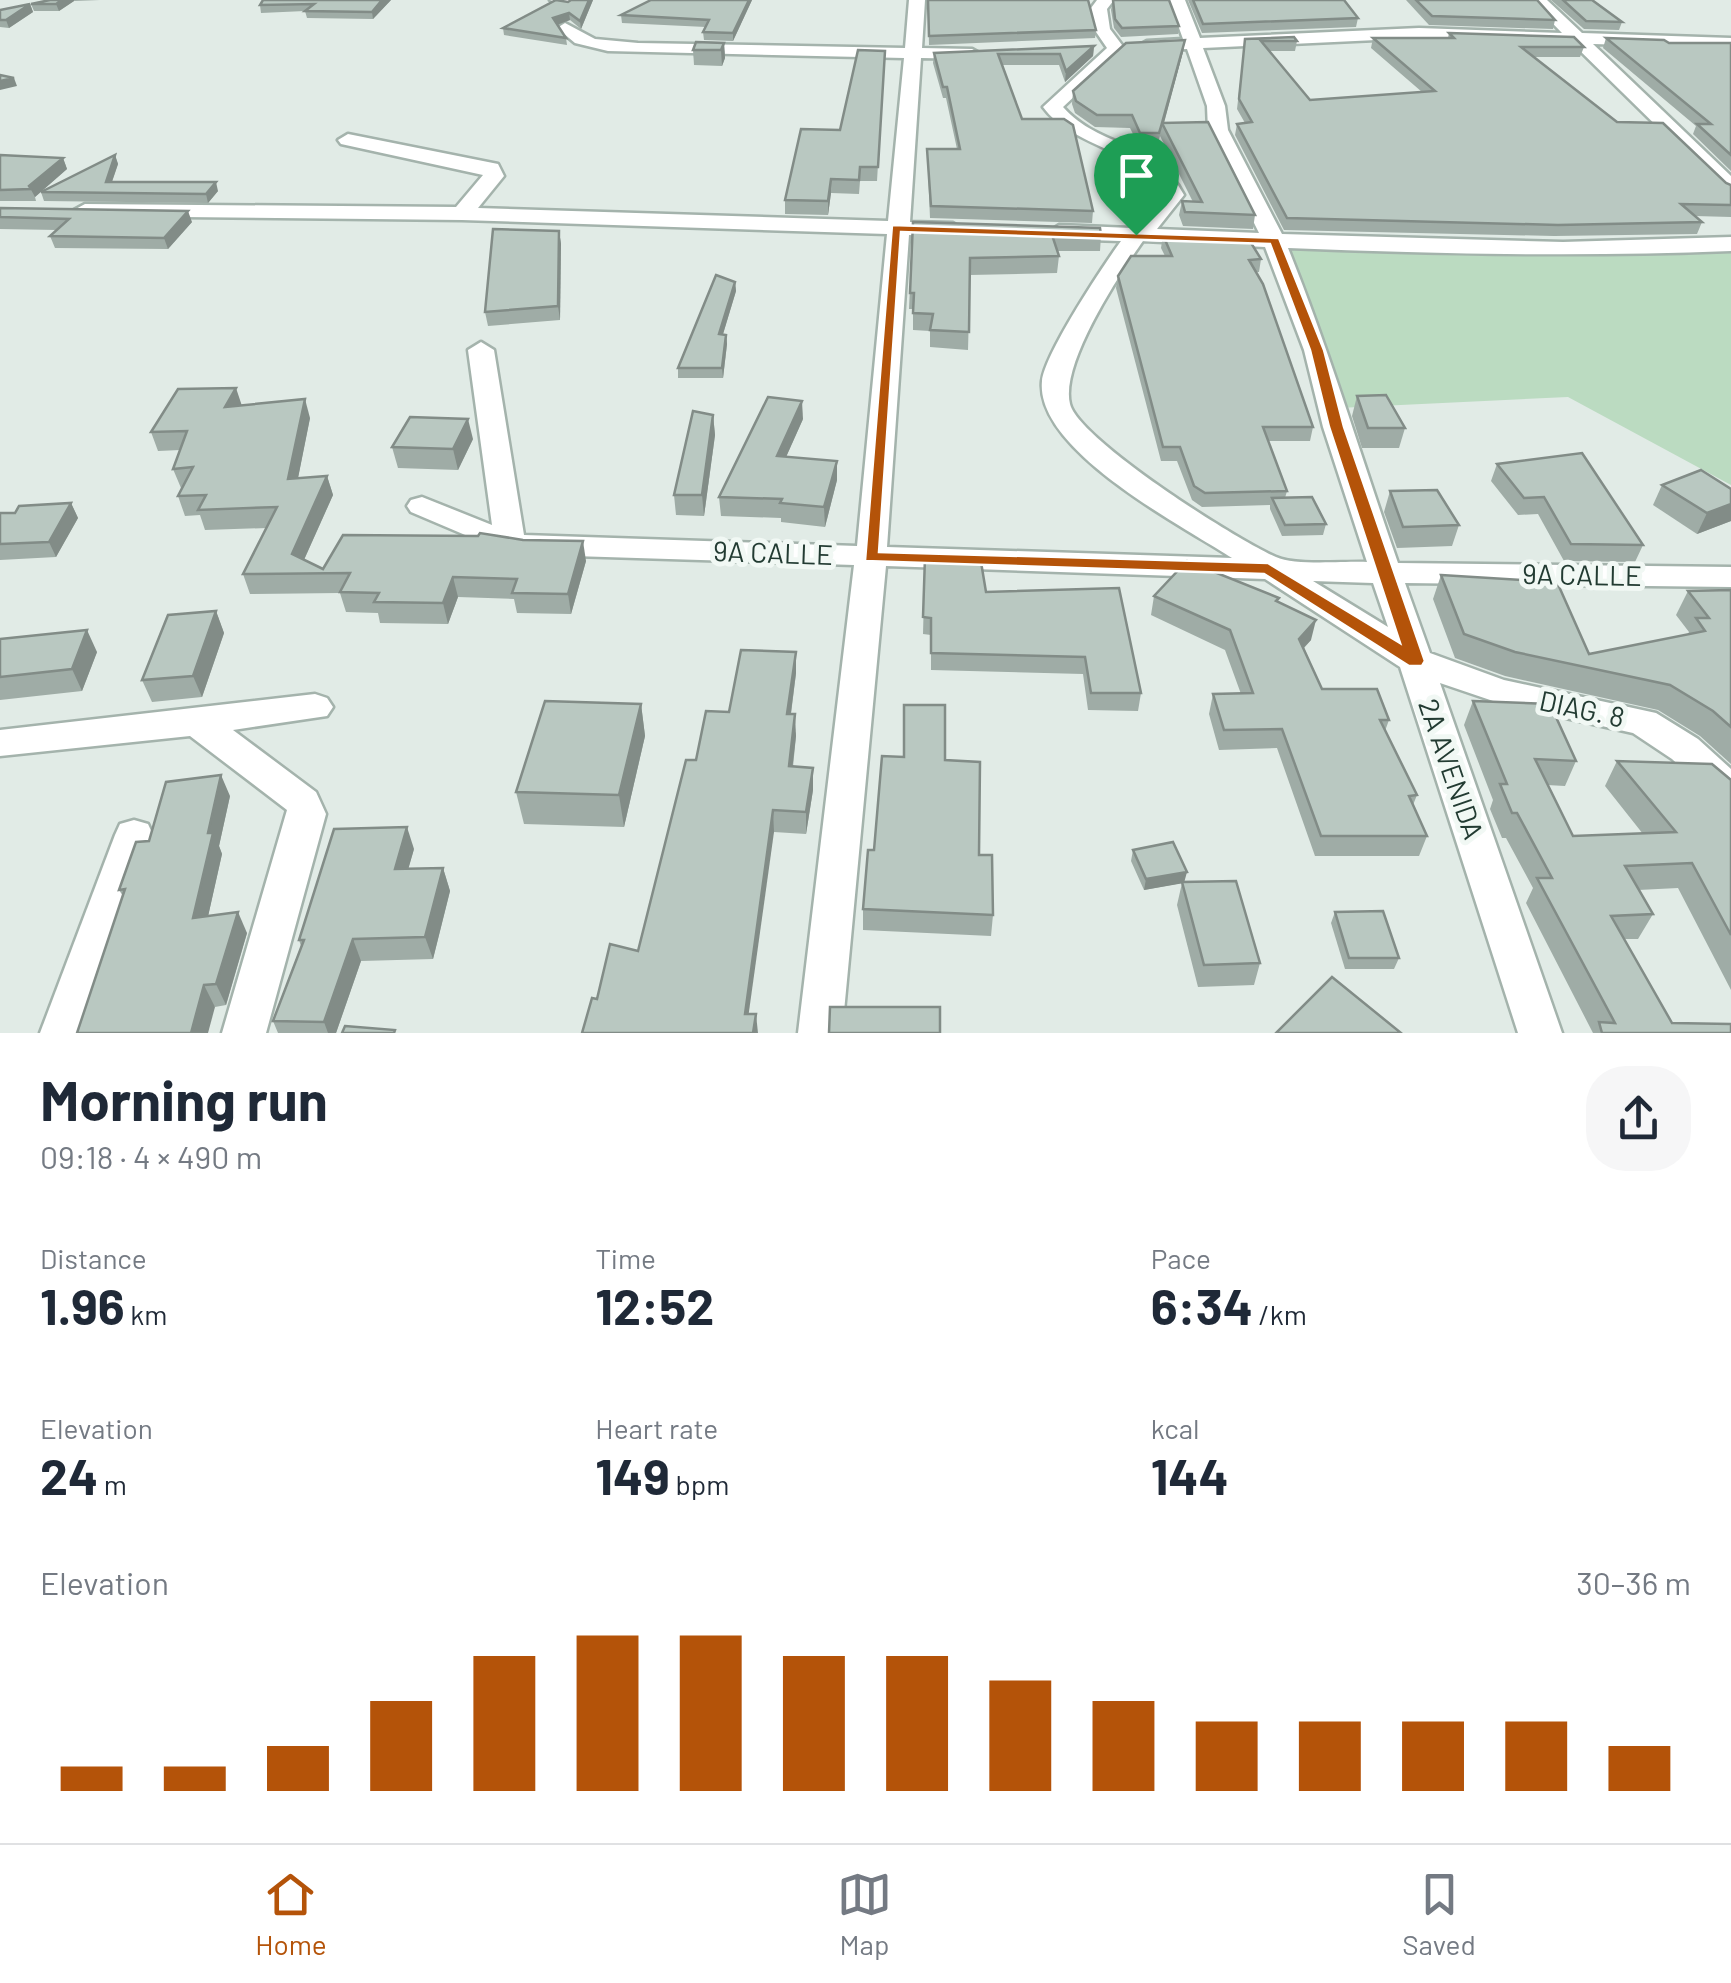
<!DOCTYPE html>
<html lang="en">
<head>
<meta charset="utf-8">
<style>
	:root { --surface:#fff; --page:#f6f6f7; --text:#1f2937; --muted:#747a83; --line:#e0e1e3; --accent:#b45309 }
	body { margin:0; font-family:Barlow,sans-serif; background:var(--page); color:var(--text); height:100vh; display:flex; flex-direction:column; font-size:38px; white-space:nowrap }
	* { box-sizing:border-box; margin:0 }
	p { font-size:32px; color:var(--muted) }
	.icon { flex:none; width:55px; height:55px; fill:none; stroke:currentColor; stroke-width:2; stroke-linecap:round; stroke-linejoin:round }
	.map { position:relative; height:1033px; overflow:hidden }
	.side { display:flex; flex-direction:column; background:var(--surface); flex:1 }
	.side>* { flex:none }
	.pin { position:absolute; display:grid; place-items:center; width:85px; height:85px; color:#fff; margin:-102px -42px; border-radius:50% 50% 50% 0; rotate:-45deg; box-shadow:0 0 10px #0007 }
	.pin .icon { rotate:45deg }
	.round { display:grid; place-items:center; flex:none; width:105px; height:105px; border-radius:40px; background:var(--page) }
	.head { display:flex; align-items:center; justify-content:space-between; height:170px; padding:0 40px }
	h1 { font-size:55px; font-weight:700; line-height:75px }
	.stats { display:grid; grid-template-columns:repeat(3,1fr); gap:15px; height:170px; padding:10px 40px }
	.stats div { display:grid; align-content:center }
	.stats b { font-size:50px; font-weight:700 }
	.stats small { font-size:28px; font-weight:400 }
	.stats p { font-size:28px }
	.chart { height:280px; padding:20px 40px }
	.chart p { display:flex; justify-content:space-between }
	.chart svg { width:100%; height:180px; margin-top:10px; stroke:var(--accent); stroke-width:6 }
	.dock { display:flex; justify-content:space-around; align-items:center; height:140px; border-top:2px solid var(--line); background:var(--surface); font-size:28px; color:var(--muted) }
	.dock a { display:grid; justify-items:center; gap:5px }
	.dock .current { color:var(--accent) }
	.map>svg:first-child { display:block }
	.green { fill:#bbdbc1 }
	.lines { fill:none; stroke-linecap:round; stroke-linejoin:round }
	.minor-casing { stroke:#a4b3ac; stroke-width:5 }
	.minor { fill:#fff; fill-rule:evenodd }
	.wall { fill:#9faca6 }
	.shaded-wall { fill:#828c87 }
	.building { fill:#b9c8c1; stroke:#828c87; stroke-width:2.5 }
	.route { fill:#b45309; stroke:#fff; stroke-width:2.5; fill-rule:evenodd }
	.labels { text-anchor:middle; stroke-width:10; stroke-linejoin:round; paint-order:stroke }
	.street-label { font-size:28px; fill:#223b32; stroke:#f1f8f4 }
</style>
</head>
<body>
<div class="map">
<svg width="1731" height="1033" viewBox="0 0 1731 1033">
	<rect width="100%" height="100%" fill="#e1ebe6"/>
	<path class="green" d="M1283,248L1642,253L1731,249V485L1568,397L1338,408Z"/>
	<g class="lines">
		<g class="minor-casing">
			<g id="minor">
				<path d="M550,0H574L575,1L567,6Z"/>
				<path d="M909,0H925L922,48L972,49L981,54L972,59L921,58L910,222L953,223L964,230L953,237L909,235L887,547L1232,558C1181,525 1035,450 1042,381C1045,353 1103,266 1121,241L1059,239L1048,232L1059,225L1131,228L1148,214L1162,195C1139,147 1074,149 1043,107L1107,48L1094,29L1091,8L1097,0H1114L1107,9L1110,29L1125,49L1063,107C1100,149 1155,139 1184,195L1157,229L1259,233L1208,130L1207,106L1187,49L1147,51L1138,46L1147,41L1183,39L1169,0H1185L1200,38L1419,28L1562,33L1530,0H1547L1582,33L1731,38V48L1593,44L1731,176V194L1724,192L1572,43L1419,38L1203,48L1225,106L1228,130L1282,234L1563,242L1731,237V251C1583,257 1436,254 1288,248C1330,352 1361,457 1398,563L1731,567V587L1405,583L1430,653L1504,680L1656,713L1698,739L1731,769V805L1718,801L1672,759L1633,733L1499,703L1440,683L1562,1033H1518L1400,667L1265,579L886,566L842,1033H798L854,565L510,554L411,512L407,506L411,500L422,497L492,525L468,350L481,342L494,350L524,535L857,546L887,234L462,220L85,216L74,210L85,204L456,207L483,175L341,144L338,140L348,134L498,164L504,176L478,208L888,221L904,58L608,51L575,43L557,28L565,23L595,39L638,43L905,48ZM1143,241L1265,247L1304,350L1323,427L1367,562C1344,561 1295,566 1276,557C1238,541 1079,440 1070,404C1060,364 1119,275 1143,241ZM1313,581L1373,583L1388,627Z"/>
				<path d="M315,694L327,698L333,707L327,716L233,730L316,792L326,814L266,1033H222L287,810L190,736L0,756V730Z"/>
				<path d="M134,820L148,824L153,835L84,1033H40L115,835L120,824Z"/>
			</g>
		</g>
		<use href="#minor" class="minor"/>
	</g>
	<g class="wall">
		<path d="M50,0H100L74,1L59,11H34L31,4Z"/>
		<path d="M263,0H391L373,19L307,18L305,11L261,13L260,5Z"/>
		<path d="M571,0H593L581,29L570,20L557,25L566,38L567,45L504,35L503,28Z"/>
		<path d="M651,0H752L733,41L704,40L703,32L706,27L622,23L621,15Z"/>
		<path d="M928,0L1090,6L1096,30L1095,38L929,45Z"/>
		<path d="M1113,0L1179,26L1178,34L1121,37L1114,28L1111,10Z"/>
		<path d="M1188,0H1344L1358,18L1356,27L1202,33Z"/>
		<path d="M1406,0H1537L1555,20L1553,29L1429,25Z"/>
		<path d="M1551,0H1592L1622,22L1619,30L1584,29Z"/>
		<path d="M30,4L33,12L9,28L0,27V10Z"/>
		<path d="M1449,33L1584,47L1580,57H1534L1617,122L1731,185V217L1695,216L1702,222L1697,234L1554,236L1284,230L1235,135L1237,124L1245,123L1237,109L1245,39L1297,41L1295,51H1269L1310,100L1422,92L1371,48L1373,38H1448Z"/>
		<path d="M1606,38L1669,43H1731V171L1693,134L1696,126L1603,48Z"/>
		<path d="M1185,40L1183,52L1164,123L1255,215L1253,229L1183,226L1179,215L1182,201L1193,202L1160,136L1157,146H1139L1130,128L1095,127L1075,113L1072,104L1073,91Z"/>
		<path d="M724,43L725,58L722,66L694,65L693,50Z"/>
		<path d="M1094,46L1093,56L1065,82L1059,65H1002L1022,119L1093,211L1092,223L930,218L927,149H957L946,98H943L933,63L934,53Z"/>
		<path d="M884,63L877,181H860L859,194L831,193L828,215L785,214V200L840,130Z"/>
		<path d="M0,155L63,158L67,169L35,197L36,201H0Z"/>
		<path d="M115,155L118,164L112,182L218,191L208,203L44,201L41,192Z"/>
		<path d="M0,208L192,222L168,249L55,248L50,236L57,230L0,229Z"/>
		<path d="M913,222L1101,235L1100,251H1057L1059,256L1057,273L970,275L968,350L930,347V331L913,330V309H909Z"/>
		<path d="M559,231L561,244L560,320L488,326L485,312Z"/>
		<path d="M1163,235L1261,259L1259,272H1256L1313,427L1310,441H1268L1287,491L1285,498L1326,524L1323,535L1282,536L1270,509V505L1202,507L1192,500L1177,461H1161L1116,288L1118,276L1165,256L1161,248Z"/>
		<path d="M735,282L736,291L723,334L726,335L727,344L723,378H678V368Z"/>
		<path d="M1357,396L1405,428L1399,448H1362L1352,416Z"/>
		<path d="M242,405L310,418L298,478L327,476L333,495L304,560L323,569L586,561L571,614L517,613L514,599L458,597L448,624L380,623L378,613L346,612L340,593L250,594L243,574L267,528L205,530L200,515L185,516L178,496L182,488H181L173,469L180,450L158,451L151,432Z"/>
		<path d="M713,415L715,435L704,516L676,515L674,495Z"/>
		<path d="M803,419L786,457L837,461V480L825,527L781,522V518L721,516L719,497Z"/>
		<path d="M473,439L458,470L398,468L392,447Z"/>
		<path d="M1497,464L1643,545L1635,562L1564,561L1538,514L1518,515L1491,481Z"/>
		<path d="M1662,485L1731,489V521L1697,534L1653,505Z"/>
		<path d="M1390,491L1459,525L1452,546L1397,548L1384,512Z"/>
		<path d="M71,503L78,518L56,557L0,560V513H15Z"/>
		<path d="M925,557L986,592L1141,693L1138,711L1088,710L1083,674L931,670V635L923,634Z"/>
		<path d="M1441,575L1589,654L1688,634L1689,632L1676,615L1688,591L1731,590V764L1700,736L1658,710L1505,676L1455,658L1433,599Z"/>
		<path d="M1154,596L1278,602L1311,640L1304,648L1322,689L1389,720L1385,731L1417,795L1413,805L1427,836L1419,856H1315L1277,748L1219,750L1209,714L1213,694H1241L1225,650L1151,615Z"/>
		<path d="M216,611L224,633L202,697L152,702L142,680Z"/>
		<path d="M0,639L97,652L82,691L0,700Z"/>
		<path d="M796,652V673L791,714L796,736L793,767L813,768V790L806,834L774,832L597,999L638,951L696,760L729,712Z"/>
		<path d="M1473,701L1576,761L1565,786L1547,785L1573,836L1643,834L1605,786L1617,761L1731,780V990L1678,888L1638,890L1653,914L1638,939H1624L1672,1023L1731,1033H1593L1526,903L1533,888L1506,838H1502L1490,809L1493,800L1464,725Z"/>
		<path d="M641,704L645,736L624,827L524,824L516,792Z"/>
		<path d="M945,760L979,855L993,915L991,936L863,930V909L874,850Z"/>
		<path d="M230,796L219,846L222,854L208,916L247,933L226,1005L215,1007L123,896L119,890Z"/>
		<path d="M414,849L408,869L443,868L450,891L433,959L361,961L336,1033H278L273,1021L301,946L299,940Z"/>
		<path d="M1133,850L1185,882L1260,963L1254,985L1198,987L1177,905L1182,883L1144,890L1131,861Z"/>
		<path d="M1335,912L1399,958L1394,969H1345L1331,923Z"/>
	</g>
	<g class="shaded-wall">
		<path d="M62,0H74V1L59,11L56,4Z"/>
		<path d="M382,0H391L373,19L372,12Z"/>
		<path d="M589,0H593L581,29L580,21Z"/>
		<path d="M749,0H752L733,41V33Z"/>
		<path d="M30,4L33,12L9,28L6,20Z"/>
		<path d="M569,13L570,20L554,26L553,18Z"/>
		<path d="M1185,40L1183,52L1163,126L1162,123Z"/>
		<path d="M724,43L725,58L722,66L721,50Z"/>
		<path d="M1094,46L1093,56L1065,82L1066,71Z"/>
		<path d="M14,78L17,86L0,90V81Z"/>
		<path d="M115,155L118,164L109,190L106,182Z"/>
		<path d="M63,158L67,169L35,197L29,186Z"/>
		<path d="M831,179V193L828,215V201Z"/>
		<path d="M216,182L218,191L208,203L206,194Z"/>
		<path d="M188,211L192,222L168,249L164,238Z"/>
		<path d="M559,231L561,244L560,320L558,306Z"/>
		<path d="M735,282L736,291L720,344L719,334Z"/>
		<path d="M726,335L727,344L723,378L722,368Z"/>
		<path d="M236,388L242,406L225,407Z"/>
		<path d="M305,399L310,418L294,498L288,479Z"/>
		<path d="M802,401L803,419L778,475L777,456Z"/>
		<path d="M713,415L715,435L704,516L702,495Z"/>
		<path d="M468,419L473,439L458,470L453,449Z"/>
		<path d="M837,461V480L825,527L824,507Z"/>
		<path d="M327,476L333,495L298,573L292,554Z"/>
		<path d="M71,503L78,518L56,557L49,542Z"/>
		<path d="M1731,504V521L1697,534L1707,513Z"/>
		<path d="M583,541L586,561L571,614L568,594Z"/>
		<path d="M453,577L458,597L448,624L443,603Z"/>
		<path d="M216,611L224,633L202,697L193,676Z"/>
		<path d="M1316,620L1311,640L1294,658L1299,639Z"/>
		<path d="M87,630L97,652L82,691L72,669Z"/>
		<path d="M796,652V673L788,735L787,714Z"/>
		<path d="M641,704L645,736L624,827L619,795Z"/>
		<path d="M795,714L796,736L790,788L789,766Z"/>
		<path d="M813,768V790L806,834V812Z"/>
		<path d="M221,775L230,796L219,846L222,854L203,939L193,918L208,833Z"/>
		<path d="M773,810L774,832L746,1033L745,1014Z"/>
		<path d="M407,827L414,849L402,891L395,869Z"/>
		<path d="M443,868L450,891L433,959L425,937Z"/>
		<path d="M1187,872L1184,883L1144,890L1146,879Z"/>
		<path d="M238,912L247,933L226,1005L216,984Z"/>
		<path d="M353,939L361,961L336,1033H328L324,1022Z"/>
		<path d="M204,985L215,1007L208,1033H191Z"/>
		<path d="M756,1014L758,1033H753Z"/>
	</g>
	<g class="building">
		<path d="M50,0H62L56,4H31Z"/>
		<path d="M263,0H382L372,12L305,11L314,4L260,5Z"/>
		<path d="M556,0L568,2L571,0H589L580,21L569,13L553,18L566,38L503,28Z"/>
		<path d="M651,0H749L733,33L703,32L709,20L621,15Z"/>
		<path d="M928,0H1088L1096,30L929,36Z"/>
		<path d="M1113,0H1169L1179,26L1122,28L1115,19Z"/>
		<path d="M1193,0H1344L1358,18L1203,24Z"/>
		<path d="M1416,0H1537L1555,20L1432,16Z"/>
		<path d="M1563,0H1592L1622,22L1586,21Z"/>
		<path d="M30,4L6,20H0V10Z"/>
		<path d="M1449,33L1574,37L1584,47H1521L1617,122L1663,123L1726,183L1731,185V205L1681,204L1702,222L1558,225L1287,218L1237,124L1252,122L1239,99L1245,39L1294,37L1297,41H1261L1310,100L1435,91L1373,38H1454Z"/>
		<path d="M1606,38L1664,40L1669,43H1731V155L1697,124H1711Z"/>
		<path d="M1185,40L1162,123L1208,122L1255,215L1185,212L1182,201L1202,202L1162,123L1159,133H1140L1132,115H1097L1076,101L1073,91L1126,43Z"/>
		<path d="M696,42L724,43L721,50H693Z"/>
		<path d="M1094,46L1066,71L1060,54H998L1022,119H1064L1073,125L1093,211L931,206L927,149H960L947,87H943L934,53Z"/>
		<path d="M858,50L885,51L878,167H860L859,180L831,179L828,201L785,200L801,129L840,130Z"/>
		<path d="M0,75L14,78L0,81Z"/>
		<path d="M0,155L63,158L29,186L31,189L0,190Z"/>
		<path d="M115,155L106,182H216L206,194L41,192Z"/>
		<path d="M0,208L188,211L164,238L50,236L69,219L0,217Z"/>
		<path d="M913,222L1100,228L1101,235H1052L1059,256L970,258L969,332L930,330L933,314L913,313L914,293H910Z"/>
		<path d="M493,229L559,231L558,306L485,312Z"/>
		<path d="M1163,235L1248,238L1261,259L1249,260L1263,284L1313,427H1263L1287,491L1205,493L1194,486L1180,447H1163L1118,276L1131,256H1172Z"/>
		<path d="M716,275L735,282L719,334L726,335L722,368H678Z"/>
		<path d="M236,388L225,407L305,399L288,479L327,476L292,554L323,569L343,535L478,536L480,533L523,540L583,541L568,594L512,593L517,579L453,577L443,603L374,602L379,593L340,592L350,573L243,574L277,507L198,510L206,495L178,496L193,467L173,469L187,431L151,432L178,389Z"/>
		<path d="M1386,395L1405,428H1368L1357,396Z"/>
		<path d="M768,397L802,401L777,456L837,461L824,507L780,503L782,499L719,497Z"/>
		<path d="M693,411L713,415L702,495H674Z"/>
		<path d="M410,417L468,419L453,449L392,447Z"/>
		<path d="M1582,453L1643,545L1571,544L1544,497L1524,498L1497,464Z"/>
		<path d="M1701,470L1731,489V504L1707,513L1662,485Z"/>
		<path d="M1437,490L1459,525L1403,527L1390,491Z"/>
		<path d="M1312,497L1326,524L1285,525L1272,498Z"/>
		<path d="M71,503L49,542L0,544V513H15L19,506Z"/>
		<path d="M980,556L986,592L1119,588L1141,693H1091L1085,657L931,653V618L923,617L925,557Z"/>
		<path d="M1187,561L1279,598L1276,601L1316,620L1299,639L1322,689H1377L1389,720H1380L1417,795L1409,796L1427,836H1321L1282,729L1224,730L1213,694L1253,693L1230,630L1154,596Z"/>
		<path d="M1441,575L1557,582L1589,654L1705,631L1696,618H1709L1688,591L1731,590V727L1713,711L1670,685L1515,652L1464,634Z"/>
		<path d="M216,611L193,676L142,680L168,615Z"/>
		<path d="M87,630L72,669L0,677V639Z"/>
		<path d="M741,650L796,652L787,714H795L789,766L813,768L806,812L773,810L745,1014H756L753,1033H582L592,998L597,999L610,944L638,951L686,760H696L706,711L729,712Z"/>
		<path d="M545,701L641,704L619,795L516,792Z"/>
		<path d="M1473,701L1550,704L1576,761L1535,759L1573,836L1676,832L1617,761L1712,764L1731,780V935L1692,863L1625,866L1653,914L1611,916L1672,1023L1731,1024V1033H1602L1599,1022L1615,1023L1537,878H1552L1517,813H1512L1500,784H1507Z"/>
		<path d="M904,705H945V760L980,762L979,855H992L993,915L863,909L868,850H874L882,756L904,757Z"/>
		<path d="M221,775L208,833H213L193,918L238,912L216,984L204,985L191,1033H77L125,889L119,890L136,842L149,841L166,782Z"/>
		<path d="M407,827L395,869L443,868L425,937L353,939L324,1022L273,1021L304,940H299L334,829Z"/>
		<path d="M1173,842L1187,872L1146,879L1133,850Z"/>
		<path d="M1236,881L1260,963L1204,965L1182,882Z"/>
		<path d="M1383,911L1399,958H1349L1335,912Z"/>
		<path d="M1332,977L1401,1033H1276Z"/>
		<path d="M830,1007H940V1033H829Z"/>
		<path d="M345,1026L395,1030L394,1033H342Z"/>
	</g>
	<path class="route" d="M892,225L1279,238L1324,350L1344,427L1425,661L1422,666H1409L1264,574L865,561ZM901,232L1270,244L1310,350L1329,427L1400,643L1268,563L879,552Z"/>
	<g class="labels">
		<g class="street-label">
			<text transform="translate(773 553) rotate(2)" y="10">9A CALLE</text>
			<text transform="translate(1582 575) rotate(1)" y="10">9A CALLE</text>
			<text transform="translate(1582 709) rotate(12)" y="10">DIAG. 8</text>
			<text transform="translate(1451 769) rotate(71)" y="10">2A AVENIDA</text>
		</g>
	</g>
</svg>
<div class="pin" style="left:1136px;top:235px;background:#1e9e55"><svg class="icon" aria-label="arrive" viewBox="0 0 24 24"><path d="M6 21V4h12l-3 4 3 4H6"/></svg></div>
</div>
<section class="side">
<div class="head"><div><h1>Morning run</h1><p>09:18 · 4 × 490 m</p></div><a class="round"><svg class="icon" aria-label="share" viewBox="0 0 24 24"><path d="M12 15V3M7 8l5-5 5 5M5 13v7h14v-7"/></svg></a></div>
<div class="stats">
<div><p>Distance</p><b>1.96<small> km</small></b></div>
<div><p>Time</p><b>12:52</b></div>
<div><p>Pace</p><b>6:34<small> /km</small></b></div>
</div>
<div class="stats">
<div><p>Elevation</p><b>24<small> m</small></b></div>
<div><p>Heart rate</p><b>149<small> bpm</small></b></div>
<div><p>kcal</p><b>144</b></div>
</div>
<div class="chart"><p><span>Elevation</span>30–36 m</p>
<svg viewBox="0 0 160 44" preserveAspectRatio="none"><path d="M5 44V38M15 44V38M25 44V33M35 44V22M45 44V11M55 44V6M65 44V6M75 44V11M85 44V11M95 44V17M105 44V22M115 44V27M125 44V27M135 44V27M145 44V27M155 44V33"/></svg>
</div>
</section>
<nav class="dock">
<a class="current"><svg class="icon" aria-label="home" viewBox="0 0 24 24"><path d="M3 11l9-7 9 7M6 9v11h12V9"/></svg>Home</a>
<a><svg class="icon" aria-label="map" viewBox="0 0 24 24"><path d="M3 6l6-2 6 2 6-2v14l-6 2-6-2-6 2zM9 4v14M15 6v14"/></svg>Map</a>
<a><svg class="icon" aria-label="saved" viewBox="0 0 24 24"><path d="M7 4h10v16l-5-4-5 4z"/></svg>Saved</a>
</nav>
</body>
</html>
